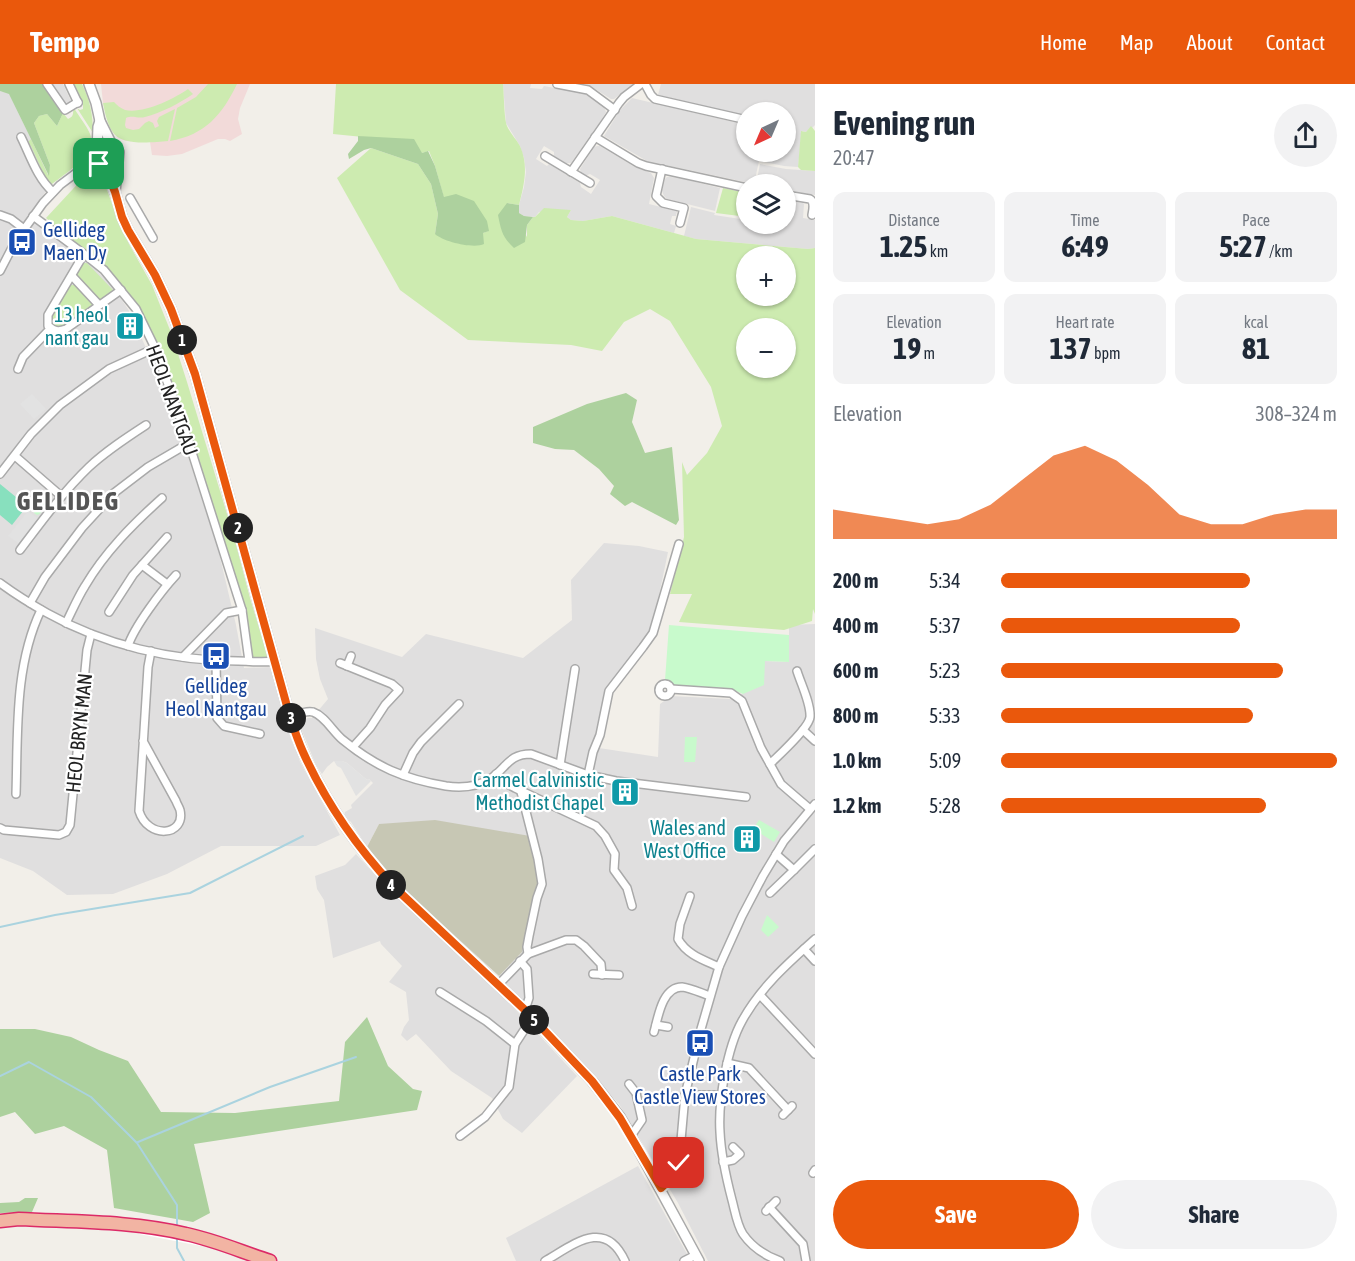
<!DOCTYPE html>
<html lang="en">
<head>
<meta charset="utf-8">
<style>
	:root { --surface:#fff; --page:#f2f2f3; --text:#1f2937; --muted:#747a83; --accent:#ea580c }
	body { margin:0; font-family:"Asap Condensed",sans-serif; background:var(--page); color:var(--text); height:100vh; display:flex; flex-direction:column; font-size:22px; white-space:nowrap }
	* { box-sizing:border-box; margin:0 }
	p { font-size:20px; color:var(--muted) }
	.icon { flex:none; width:33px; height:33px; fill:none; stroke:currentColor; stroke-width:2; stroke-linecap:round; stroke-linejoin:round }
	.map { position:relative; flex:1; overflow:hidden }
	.details { display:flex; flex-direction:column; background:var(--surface); width:540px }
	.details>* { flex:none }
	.needle { width:39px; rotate:224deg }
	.buttons { position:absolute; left:736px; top:18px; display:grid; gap:12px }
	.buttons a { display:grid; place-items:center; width:60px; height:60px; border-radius:50%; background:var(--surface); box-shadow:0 2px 4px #0004; font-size:30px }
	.pin { position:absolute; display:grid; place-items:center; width:51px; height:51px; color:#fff; margin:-26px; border-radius:12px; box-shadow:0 3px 9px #0006 }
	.km { position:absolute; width:30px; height:30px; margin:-15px; border-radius:50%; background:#222; color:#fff; font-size:16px; line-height:30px; text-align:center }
	.round { display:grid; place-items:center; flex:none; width:63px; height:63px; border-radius:32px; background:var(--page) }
	.overview { display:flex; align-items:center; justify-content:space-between; height:102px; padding:0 18px }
	h1 { font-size:33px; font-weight:700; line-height:45px }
	.stats { display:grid; grid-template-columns:repeat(3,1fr); gap:9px; height:102px; padding:6px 18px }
	.stats div { display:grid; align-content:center; border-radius:12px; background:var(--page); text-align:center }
	.stats b { font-size:30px; font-weight:700 }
	.stats small { font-size:16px; font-weight:400 }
	.stats p { font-size:16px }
	.chart { height:168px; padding:12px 18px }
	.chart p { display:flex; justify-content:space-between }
	.chart svg { width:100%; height:108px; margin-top:6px; fill:var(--accent); opacity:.7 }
	.cta { display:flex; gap:12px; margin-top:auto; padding:12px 18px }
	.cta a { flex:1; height:69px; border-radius:36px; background:var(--accent); color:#fff; font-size:24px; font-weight:700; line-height:69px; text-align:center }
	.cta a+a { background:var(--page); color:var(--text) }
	ul { padding:0 18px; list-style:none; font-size:20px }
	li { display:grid; grid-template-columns:96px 72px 1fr; align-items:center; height:45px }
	li i { height:15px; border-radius:8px; background:var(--accent) }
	header { display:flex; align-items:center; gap:36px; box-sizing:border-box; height:84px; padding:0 30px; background:var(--accent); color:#fff }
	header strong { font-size:28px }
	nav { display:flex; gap:33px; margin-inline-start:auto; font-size:21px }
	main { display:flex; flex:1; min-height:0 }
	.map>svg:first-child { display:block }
	.residential { fill:#e0dfdf }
	.commercial { fill:#f2dad9 }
	.construction { fill:#c7c7b4 }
	.grass { fill:#cdebb0; fill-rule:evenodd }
	.forest { fill:#add19e }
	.park { fill:#c8facc }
	.pitch { fill:#88e0be }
	.parking { fill:#e2e2e2 }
	.pier { fill:#fff }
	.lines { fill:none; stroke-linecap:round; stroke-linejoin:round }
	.stream { stroke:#aad3df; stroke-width:2 }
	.minor-casing { stroke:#a9a9a9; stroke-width:10 }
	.tertiary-casing { stroke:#a9a9a9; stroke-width:12 }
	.trunk-casing { stroke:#dc2a67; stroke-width:15 }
	.minor { stroke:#fff; stroke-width:7 }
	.tertiary { stroke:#fff; stroke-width:9 }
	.trunk { stroke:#f2b4a3; stroke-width:12 }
	.route-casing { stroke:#fff; stroke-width:12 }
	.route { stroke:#ea580c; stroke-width:8 }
	.labels { text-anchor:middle; stroke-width:4.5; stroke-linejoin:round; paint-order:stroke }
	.transit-label { font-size:20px; fill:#164399; stroke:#fff }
	.culture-label { font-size:20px; fill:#0d838f; stroke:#fff; text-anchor:end }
	.street-label { font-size:20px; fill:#222; stroke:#fff }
	.district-label { font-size:26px; font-weight:bold; letter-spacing:1.5px; fill:#555; stroke:#fff }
</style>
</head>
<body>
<header>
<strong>Tempo</strong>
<nav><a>Home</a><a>Map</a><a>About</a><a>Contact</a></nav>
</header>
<main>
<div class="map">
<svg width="815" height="1177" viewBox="0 0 815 1177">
	<rect width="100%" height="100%" fill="#f2efe9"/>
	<g class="residential">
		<path d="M51,0H63L71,17L70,19L66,22Z"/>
		<path d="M503,0H531L530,4L542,5L544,2L586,10L604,23L606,28L600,38L571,79H566L554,72V68L544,62L536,75L547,82L549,80L580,99L581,103L591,110L600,96L590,90L585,92L581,89L580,85L594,63L597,62H600L635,83L651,89L654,94L649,120L677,127L676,132H672L670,140L676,142L674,149L612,132L583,137L571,136L567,133L571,126L539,128L535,133L524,132L519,129V121L524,103L526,88L524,74L520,62L506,39Z"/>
		<path d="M585,0H633L614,15H611L592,3Z"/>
		<path d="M661,0H815V41L812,44L811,43L806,48L802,47L798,83L784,82L759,77L754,100L647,77L604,52L620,26L632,14L747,41V68H786V28H747V32L658,11Z"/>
		<path d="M0,7L9,9L52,99L31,128L110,199L128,225L168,311L218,465L236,541L244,584L272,583L300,678L340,751L316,762H221L167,790L113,810L67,811L33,787L0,774Z"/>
		<path d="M760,80L786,85L815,87V111L786,106V100H756Z"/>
		<path d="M667,93H671L684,95L720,104L715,127L667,115L664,112L662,107L665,95Z"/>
		<path d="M786,116L803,119L804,120L803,134L815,136V164L808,165L696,155L684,152L691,123L715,129L714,131L747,136V140H786Z"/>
		<path d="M604,459L639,462L668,468L652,545L612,608L606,640L599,664L658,673L660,620L671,612L730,615L763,601L764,577L789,578V541L815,540V1177H708L678,1119L619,1020L499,892L522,868L379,740L367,763L351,738L344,732L345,728L352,724L351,721L373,699L369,695L367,696L347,679L342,677H334L327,683L322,690L316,681L300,642L302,637L308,634H312L328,615L320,595L316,575L315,544L402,573L426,550L523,574L572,536L571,496Z"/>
		<path d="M356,770L385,802L499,908L577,992L522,1049L503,1035L492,1014L451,987L416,950L407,957L401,951L404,943L409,936L406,908L389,898L402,882L381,860L380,857L333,874L324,816L317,805L315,792L345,781Z"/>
		<path d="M638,1082L691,1177H516L506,1154Z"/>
	</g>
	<path class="commercial" d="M101,0H250L240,24L238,35L242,50L230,57L225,55H218L182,70L167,72L152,71L150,58L126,57L118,54L112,47L103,19Z"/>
	<path class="construction" d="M435,736L530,752L538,798L522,868L499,892L389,792L367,763L379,740Z"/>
	<g class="grass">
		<path d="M74,0H82C90,16 93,31 93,49L77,24L80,26L83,25V20Z"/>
		<path d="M208,0H237C222,31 205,51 170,57L177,24L196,13Z"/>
		<path d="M336,0H503C504,10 504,34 507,42C510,49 516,55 520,62C529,82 524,101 519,121L507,119L527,153V141L533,133H535L544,124L571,126L567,133L571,136L583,137L612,132L696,155L808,165L815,164V530L813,525L812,537L784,546L679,538L692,510H670L684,453L682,378L687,391L707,369L722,342L711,303L670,237L650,225L624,238L602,267L571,261L468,256L400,206L337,94L371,64L418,80L431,100L438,130L435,150L483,149L488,147L444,114L435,82L429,67L422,69L363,53L333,50ZM747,172H786V212H747ZM747,244H786V284H747Z"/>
		<path d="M188,5L193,10C180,19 161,29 145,33C138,35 133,31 126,34L125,41L126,44L133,46L139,45L145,39L149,37L153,39L155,44L159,42L157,37L159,33L175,25L168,57C153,58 121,63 112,47C107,39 105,29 103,19L114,18C117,21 120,24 125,26C143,30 174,15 188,5Z"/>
		<path d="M74,24C78,31 90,46 91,53C94,72 65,90 52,100H48L42,92L43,89L31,62L27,59L31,55L48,91L50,81L34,39L39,32L47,30L57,42L63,29L68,35C75,32 72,29 74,24Z"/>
		<path d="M811,42L815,47V87L801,86L798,83L801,47L806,48Z"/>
		<circle cx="108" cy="71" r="7"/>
		<path d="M85,92H102L116,131L129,160L152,201L172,251L187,298L234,453L250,514L268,573H252L246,529L217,434L176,310L138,223L103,181L46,134Z"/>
		<path d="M723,104L747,109V133L716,129Z"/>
		<path d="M83,179H87L114,207L100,219L75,194Z"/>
		<path d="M70,201H77L93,220L91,225L60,246L49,241L51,231Z"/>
	</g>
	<g class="forest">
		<path d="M0,0H44L63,29L57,42L47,30L39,32L34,39L50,81L49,92L9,10L0,7Z"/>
		<path d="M358,52L414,55L422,69L428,67L435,82L444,113L456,110L474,117L487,137L489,147L483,149L484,160C474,165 444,158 435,150L438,130L431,100L418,80L371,64L364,66L349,75L348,70L358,57Z"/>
		<path d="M507,119L519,121V129L524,132L533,133L527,141L525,158L514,164C502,153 501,146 498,131Z"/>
		<path d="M626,309L637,316L632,338L645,369L672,363L679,436L676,441L632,418L625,422L610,410L614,402L599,385L574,366L555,365L533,359V343L587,320Z"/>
		<path d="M367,933L388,982L413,1005L422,1007L417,1026L194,1060L210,1129L193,1138L114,1124L107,1066L64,1042L35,1050L15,1028L0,1033V945H35L71,953L99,966L128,977L161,1028L235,1029L339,1017L345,958Z"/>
		<path d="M25,1114H38L32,1128L0,1129V1119L19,1118Z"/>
	</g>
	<g class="park">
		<path d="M44,410L50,412L51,415L49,417L44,419C43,425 43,429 37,431L34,429L33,422L40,416L41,413Z"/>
		<path d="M669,541L789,551V578L765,577L764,601L743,610L729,604L675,602L671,597L665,596Z"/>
		<path d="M685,653H697L695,678H684Z"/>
		<path d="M759,736L780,748L774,758L753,745Z"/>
		<path d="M767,831L779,843L768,853L761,846Z"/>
	</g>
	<path class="pitch" d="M0,400L27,422L12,441L0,431Z"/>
	<g class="parking">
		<path d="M32,310L46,325L34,335L20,320Z"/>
		<path d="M28,427L40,436L21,461L8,452Z"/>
		<path d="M334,677H342L347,679L367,696L369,695L371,697L356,712L341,684L337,682Z"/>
	</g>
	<path class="pier" d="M142,1136L205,1149L201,1162L139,1150Z"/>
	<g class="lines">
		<g class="stream">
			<path d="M0,843L55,831L190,809L303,752"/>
			<path d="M0,992L29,978L91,1013L137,1059L177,1121V1143"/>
			<path d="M138,1058L270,1003L356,973"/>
			<path d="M177,1152V1164L184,1177"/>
		</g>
		<g class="minor-casing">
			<g id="minor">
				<path d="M47,0L65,26L78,18"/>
				<path d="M69,0L78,19"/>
				<path d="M557,0L588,6L615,26"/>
				<path d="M645,0L651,11L655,15L747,36"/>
				<path d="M21,53C30,71 37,94 53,108"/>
				<path d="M595,53L638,79L646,82L747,104"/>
				<path d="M545,72L590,99"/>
				<path d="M662,85L656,112L663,119L684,124L680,139"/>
				<path d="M80,86L102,82"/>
				<path d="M571,88L619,19L624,13L641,0"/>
				<path d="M786,111L810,115C815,118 813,125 812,131"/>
				<path d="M130,114L153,154"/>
				<path d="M0,131L11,135L24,145"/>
				<path d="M33,132L84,170L104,186L136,225L155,264L189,359L242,526L249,577"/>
				<path d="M84,170L48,231V242C54,247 58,248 66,245L121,206"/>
				<path d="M0,187L15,158L43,119L60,101L80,86L96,70"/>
				<path d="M72,192L99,221"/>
				<path d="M18,285L23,273L51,244"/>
				<path d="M15,372L61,412"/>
				<path d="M0,390L31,350L60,321L109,285L155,264"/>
				<path d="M20,466C42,437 63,408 89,383C106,367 126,354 146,341"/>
				<path d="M142,481L167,500"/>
				<path d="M0,499C15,510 31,520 47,529C104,561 172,577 238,577C250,577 262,579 274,577"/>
				<path d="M30,519L45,493L82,444L114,409L148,383L189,359"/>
				<path d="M109,528L133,491L167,453"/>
				<path d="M66,539C72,527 78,513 85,502C105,468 133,440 162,414"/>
				<path d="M128,562C134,543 162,506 176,491"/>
				<path d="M183,573L226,529L242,526"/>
				<path d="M216,577L217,634L224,642L260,650"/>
				<path d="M340,579L392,600L399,606L385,621L370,644L353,663"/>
				<path d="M347,582L351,572"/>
				<circle cx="665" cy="606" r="6"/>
				<path d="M671,605L731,609L742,617L761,664L781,700L810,725"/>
				<path d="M290,633C297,631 305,626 313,628C325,632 333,648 343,656C376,683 404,695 446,702C461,704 477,703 490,695C507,684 508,670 531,670L588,691L616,697L746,713"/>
				<path d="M803,646L815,657"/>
				<path d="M143,657L176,717C177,720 179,723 180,726C186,752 148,756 139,727L148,583L151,567"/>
				<path d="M770,680C779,671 809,644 810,633C811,620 801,600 797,587"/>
				<path d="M560,681L575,585"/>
				<path d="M496,690L502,697L515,704L596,742L605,752L615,770L614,786L627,804L632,822"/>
				<path d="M403,691L413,669L421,658L459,620"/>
				<path d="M588,691L593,668L600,651L609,607L643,563L653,549L679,460"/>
				<path d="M521,708L538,775L542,800L537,814L529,852L527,863L528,870"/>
				<path d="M16,710C18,649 14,582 41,526"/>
				<path d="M0,744L4,746L59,751L66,748L70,741L87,566L91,550"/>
				<path d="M794,786L815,765"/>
				<path d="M770,809L794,786L776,770"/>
				<path d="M690,812L680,840L678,855C687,871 704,876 719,883"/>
				<path d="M804,865L815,877"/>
				<path d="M520,877L527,885L529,914L525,926"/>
				<path d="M593,890L619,891"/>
				<path d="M499,900L528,870L566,856H576L584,862L601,880L602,891"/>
				<path d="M440,908L486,937L515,960"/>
				<path d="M760,911L815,970"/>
				<path d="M656,941L668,943"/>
				<path d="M654,948C658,934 662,903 682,903C691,904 701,909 710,912"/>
				<path d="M727,979L749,984L788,1026"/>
				<path d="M629,1000L636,1009L642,1036L631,1052"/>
				<path d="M685,1011H722"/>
				<path d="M783,1031L792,1022"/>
				<path d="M460,1052L485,1033L509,1003L515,960L532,934"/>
				<path d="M723,1078L733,1076L740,1070L733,1063"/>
				<path d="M813,1089L815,1086"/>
				<path d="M661,1104C670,1097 675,1090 679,1079L685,1011L701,945L719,883L742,832L763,792L784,757L815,720"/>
				<path d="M769,1123L803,1160L806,1177"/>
				<path d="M766,1127L776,1117"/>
				<path d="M545,1177C573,1161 605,1133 625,1177"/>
				<path d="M684,1177L696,1171"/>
				<path d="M780,1177C766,1172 752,1163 743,1150C737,1141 735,1127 732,1116C726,1093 721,1071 720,1048C718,1017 727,964 742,937C760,904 788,879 815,855"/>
			</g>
		</g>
		<g class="tertiary-casing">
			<g id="tertiary">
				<path d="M89,0L96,19L100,37L112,61"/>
				<path d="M97,67L98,43L100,37"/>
				<path d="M105,83L115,108L122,133L128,146L155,191L171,225L195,290L290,633C295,645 298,657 303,668C325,717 357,763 393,802L525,926L592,997L620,1033L631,1052L699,1177"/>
				<path d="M115,108L119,68C112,57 100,58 96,70C97,82 107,87 117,79"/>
			</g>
		</g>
		<g class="trunk-casing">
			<path id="trunk" d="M0,1137L19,1135C75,1138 132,1137 186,1150C215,1156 242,1168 270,1177"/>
		</g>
		<use href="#minor" class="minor"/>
		<use href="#tertiary" class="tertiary"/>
		<use href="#trunk" class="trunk"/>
	</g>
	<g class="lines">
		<g class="route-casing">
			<path id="route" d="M99,80L105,83L115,108L122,133L128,146L155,191L171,225L195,290L290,633C294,645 298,657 303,668C325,717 357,763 393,802L525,926L592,997L620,1034L661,1104C670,1097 675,1090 679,1079"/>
		</g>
		<use href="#route" class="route"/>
	</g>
	<defs>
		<g id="bus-square" transform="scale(1.5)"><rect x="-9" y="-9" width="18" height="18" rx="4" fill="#1a4fb4" stroke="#fff"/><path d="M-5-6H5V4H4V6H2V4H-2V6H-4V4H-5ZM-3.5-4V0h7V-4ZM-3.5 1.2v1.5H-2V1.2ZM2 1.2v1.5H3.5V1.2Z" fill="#fff"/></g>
		<g id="building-square" transform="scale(1.5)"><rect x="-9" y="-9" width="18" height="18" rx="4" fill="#0f9aa8" stroke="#fff"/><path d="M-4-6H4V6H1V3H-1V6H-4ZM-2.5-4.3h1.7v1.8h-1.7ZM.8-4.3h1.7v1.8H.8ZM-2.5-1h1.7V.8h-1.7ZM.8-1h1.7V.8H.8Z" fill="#fff"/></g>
	</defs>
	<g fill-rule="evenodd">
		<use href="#bus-square" x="22" y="158"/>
		<use href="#building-square" x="130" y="242"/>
		<use href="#bus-square" x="216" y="572"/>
		<use href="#building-square" x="625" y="708"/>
		<use href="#building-square" x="747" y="755"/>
		<use href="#bus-square" x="700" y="959"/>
	</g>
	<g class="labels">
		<g class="transit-label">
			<text x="43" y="153" text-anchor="start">Gellideg<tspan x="43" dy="23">Maen Dy</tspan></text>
			<text x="216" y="609">Gellideg<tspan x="216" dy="23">Heol Nantgau</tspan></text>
			<text x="700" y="997">Castle Park<tspan x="700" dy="23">Castle View Stores</tspan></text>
		</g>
		<g class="culture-label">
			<text x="109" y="238">13 heol<tspan x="109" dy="23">nant gau</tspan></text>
			<text x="604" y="703">Carmel Calvinistic<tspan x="604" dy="23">Methodist Chapel</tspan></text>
			<text x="726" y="751">Wales and<tspan x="726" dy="23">West Office</tspan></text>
		</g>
		<g class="street-label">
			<text transform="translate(172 316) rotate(70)" y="7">HEOL NANTGAU</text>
			<text transform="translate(79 649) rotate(-84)" y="7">HEOL BRYN MAN</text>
		</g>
		<g class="district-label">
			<text x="68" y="426">GELLIDEG</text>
		</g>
	</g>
</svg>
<div class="buttons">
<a><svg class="needle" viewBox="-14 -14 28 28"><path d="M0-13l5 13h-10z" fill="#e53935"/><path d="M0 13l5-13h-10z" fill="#747a83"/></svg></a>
<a><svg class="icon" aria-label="layers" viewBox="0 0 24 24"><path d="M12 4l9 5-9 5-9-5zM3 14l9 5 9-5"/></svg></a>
<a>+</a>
<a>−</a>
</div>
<div class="pin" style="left:99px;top:80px;background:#1e9e55"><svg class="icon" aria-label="arrive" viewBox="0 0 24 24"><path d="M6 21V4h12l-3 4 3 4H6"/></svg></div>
<div class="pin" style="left:679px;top:1079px;background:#d93025"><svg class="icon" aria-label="check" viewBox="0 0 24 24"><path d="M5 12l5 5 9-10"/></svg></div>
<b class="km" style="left:182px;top:256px">1</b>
<b class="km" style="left:238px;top:444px">2</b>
<b class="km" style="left:291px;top:634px">3</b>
<b class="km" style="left:391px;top:801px">4</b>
<b class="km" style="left:534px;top:936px">5</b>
</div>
<section class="details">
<div class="overview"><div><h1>Evening run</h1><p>20:47</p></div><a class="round"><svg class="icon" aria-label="share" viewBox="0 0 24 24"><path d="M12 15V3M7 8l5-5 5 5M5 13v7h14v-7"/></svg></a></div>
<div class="stats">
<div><p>Distance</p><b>1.25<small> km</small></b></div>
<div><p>Time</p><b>6:49</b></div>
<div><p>Pace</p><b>5:27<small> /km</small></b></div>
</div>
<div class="stats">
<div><p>Elevation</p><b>19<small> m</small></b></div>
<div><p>Heart rate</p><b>137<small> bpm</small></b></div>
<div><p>kcal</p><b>81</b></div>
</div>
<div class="chart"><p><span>Elevation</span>308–324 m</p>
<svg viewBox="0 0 160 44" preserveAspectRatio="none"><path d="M0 44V32L10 34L20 36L30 38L40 36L50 30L60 20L70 10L80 6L90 12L100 22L110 34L120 38L130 38L140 34L150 32L160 32V44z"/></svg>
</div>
<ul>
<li><b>200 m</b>5:34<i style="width:74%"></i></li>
<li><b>400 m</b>5:37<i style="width:71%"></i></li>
<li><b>600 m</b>5:23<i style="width:84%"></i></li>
<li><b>800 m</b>5:33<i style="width:75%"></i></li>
<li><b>1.0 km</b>5:09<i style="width:100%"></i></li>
<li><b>1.2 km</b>5:28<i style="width:79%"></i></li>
</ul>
<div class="cta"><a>Save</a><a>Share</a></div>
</section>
</main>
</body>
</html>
